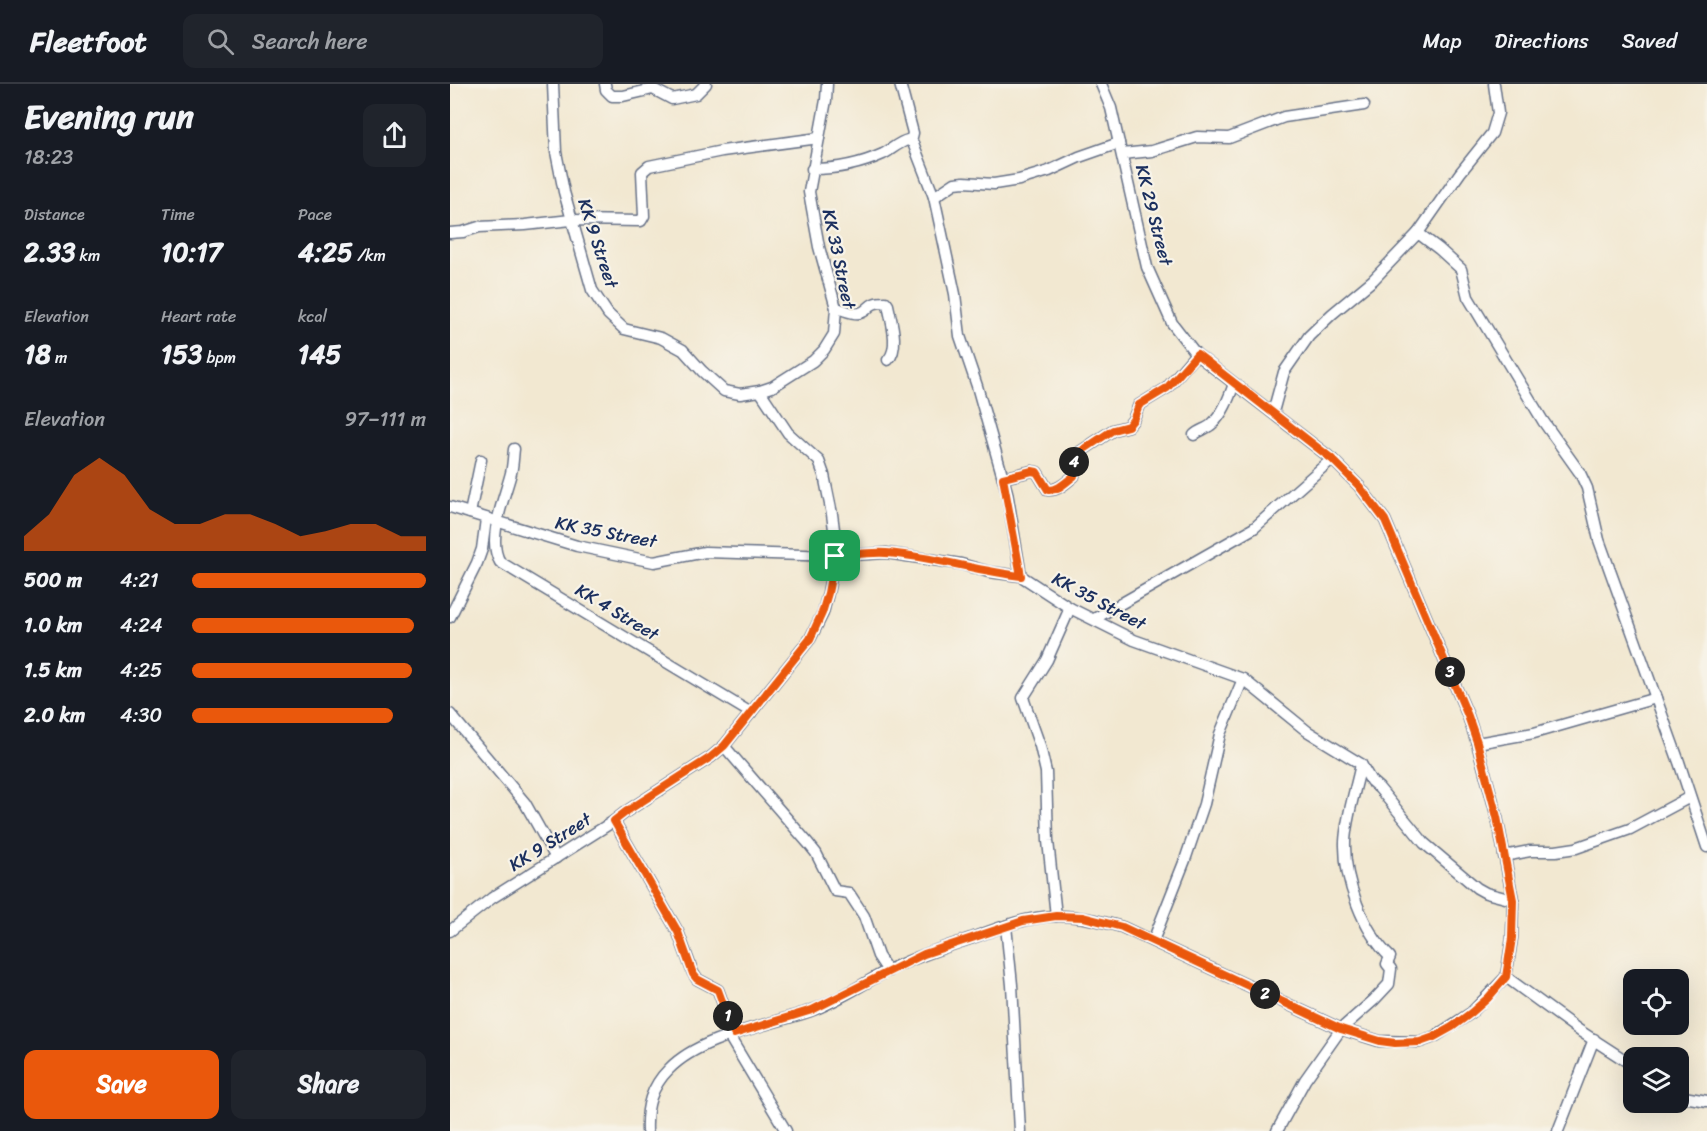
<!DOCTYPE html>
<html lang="en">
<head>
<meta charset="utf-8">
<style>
	:root { --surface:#171b24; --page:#20242c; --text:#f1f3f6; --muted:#9ea1a6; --line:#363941; --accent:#ea580c }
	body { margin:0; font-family:Sriracha,sans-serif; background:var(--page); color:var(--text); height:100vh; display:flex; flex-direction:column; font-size:22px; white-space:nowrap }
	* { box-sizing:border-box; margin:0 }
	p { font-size:20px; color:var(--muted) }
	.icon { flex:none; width:33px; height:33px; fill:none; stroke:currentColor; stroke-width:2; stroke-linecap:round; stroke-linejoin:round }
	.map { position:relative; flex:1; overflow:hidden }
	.side { display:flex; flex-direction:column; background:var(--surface); width:450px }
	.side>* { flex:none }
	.tools { position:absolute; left:1173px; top:885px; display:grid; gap:12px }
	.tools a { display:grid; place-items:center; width:66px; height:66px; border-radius:12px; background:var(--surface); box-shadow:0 6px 24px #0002; font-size:30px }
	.pin { position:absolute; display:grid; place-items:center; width:51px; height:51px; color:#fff; margin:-26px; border-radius:12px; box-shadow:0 3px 9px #0006 }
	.km { position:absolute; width:30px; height:30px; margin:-15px; border-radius:50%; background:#222; color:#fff; font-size:16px; line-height:30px; text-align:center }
	.round { display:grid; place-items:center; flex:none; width:63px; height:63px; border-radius:12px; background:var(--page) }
	.summary { display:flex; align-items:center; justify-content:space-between; height:102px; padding:0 24px }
	h1 { font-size:33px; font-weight:800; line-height:45px }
	.figures { display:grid; grid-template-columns:repeat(3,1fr); gap:9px; height:102px; padding:6px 24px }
	.figures div { display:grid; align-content:center }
	.figures b { font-size:26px; font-weight:800 }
	.figures small { font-size:16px; font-weight:400 }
	.figures p { font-size:16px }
	.chart { height:168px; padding:12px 24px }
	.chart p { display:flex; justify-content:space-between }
	.chart svg { width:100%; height:108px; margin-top:6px; fill:var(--accent); opacity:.7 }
	.cta { display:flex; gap:12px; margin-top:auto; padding:12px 24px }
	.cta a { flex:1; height:69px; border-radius:12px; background:var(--accent); color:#fff; font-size:24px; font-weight:800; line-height:69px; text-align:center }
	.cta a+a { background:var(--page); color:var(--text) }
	ul { padding:0 24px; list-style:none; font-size:20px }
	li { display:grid; grid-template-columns:96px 72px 1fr; align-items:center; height:45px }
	li i { height:15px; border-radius:8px; background:var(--accent) }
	header { display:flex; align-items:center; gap:36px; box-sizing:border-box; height:84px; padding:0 30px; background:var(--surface); border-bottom:2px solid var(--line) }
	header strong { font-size:28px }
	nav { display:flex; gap:33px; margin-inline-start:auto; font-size:21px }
	.search { width:420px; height:54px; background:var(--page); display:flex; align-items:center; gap:15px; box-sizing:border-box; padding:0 21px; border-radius:12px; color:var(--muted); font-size:22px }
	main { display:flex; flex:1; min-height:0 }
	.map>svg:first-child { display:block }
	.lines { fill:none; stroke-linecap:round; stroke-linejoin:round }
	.minor-casing { stroke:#667086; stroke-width:13 }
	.minor { stroke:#fff; stroke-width:10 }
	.route-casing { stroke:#fff; stroke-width:12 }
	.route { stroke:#ea580c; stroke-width:8 }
	.labels { text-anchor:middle; stroke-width:4.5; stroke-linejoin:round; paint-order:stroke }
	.street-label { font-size:18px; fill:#1b2f5e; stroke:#f7f3e8 }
</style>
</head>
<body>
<header>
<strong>Fleetfoot</strong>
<div class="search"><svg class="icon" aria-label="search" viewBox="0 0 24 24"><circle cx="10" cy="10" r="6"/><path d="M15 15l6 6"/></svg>Search here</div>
<nav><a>Map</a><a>Directions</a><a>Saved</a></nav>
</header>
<main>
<section class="side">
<div class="summary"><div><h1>Evening run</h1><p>18:23</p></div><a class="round"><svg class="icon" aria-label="share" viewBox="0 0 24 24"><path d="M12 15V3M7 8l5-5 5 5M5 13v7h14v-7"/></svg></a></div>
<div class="figures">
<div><p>Distance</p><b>2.33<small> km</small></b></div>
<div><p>Time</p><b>10:17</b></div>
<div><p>Pace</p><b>4:25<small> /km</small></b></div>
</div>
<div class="figures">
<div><p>Elevation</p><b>18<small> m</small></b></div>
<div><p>Heart rate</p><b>153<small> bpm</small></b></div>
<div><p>kcal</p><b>145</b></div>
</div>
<div class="chart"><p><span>Elevation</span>97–111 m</p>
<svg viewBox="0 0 160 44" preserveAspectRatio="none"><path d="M0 44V38L10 29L20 13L30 6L40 13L50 27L60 33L70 33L80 29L90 29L100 33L110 38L120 36L130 33L140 33L150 38L160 38V44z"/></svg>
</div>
<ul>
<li><b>500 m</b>4:21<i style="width:100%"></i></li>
<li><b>1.0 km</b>4:24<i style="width:95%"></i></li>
<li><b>1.5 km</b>4:25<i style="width:94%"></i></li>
<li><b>2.0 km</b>4:30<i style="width:86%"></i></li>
</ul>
<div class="cta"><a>Save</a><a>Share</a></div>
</section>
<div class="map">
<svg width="1257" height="1047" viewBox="0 0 1257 1047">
	<rect width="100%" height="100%" fill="#f7f3e8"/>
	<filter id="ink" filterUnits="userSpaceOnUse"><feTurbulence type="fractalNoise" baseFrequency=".0167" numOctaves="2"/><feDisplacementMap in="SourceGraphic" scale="12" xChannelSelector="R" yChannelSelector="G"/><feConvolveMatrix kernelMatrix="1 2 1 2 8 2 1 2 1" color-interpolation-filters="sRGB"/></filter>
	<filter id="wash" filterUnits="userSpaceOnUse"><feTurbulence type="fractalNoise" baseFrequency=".008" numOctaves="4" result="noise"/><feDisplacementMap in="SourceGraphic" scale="24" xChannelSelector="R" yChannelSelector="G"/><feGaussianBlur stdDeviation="1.35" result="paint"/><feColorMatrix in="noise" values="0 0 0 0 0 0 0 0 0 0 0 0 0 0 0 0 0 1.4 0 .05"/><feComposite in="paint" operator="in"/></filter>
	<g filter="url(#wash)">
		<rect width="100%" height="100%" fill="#f2e8d1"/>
	</g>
	<g filter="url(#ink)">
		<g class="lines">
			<g class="minor-casing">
				<g id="minor">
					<path d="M155,0L156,6L162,12H173L203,5L222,15L246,10L256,0"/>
					<path d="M450,0L463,49L461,57"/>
					<path d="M672,70L702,67L747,53L779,54L834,33L914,21"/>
					<path d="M362,85C386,85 411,80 433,70C441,66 449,58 458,56L463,59L484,113L505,210L510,252L527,302L557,408L571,492"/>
					<path d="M484,113L505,99L514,98L544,100L569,96L599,87L629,73L669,59"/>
					<path d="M0,149L13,148L29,143L75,141L121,136L191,137L194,132L192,88L199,82L272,67L369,54"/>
					<path d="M968,149L1010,89L1042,49L1048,29L1044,0"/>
					<path d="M386,224C393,225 403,231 410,229C421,226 416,218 436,218L438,221C441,236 450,264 438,276"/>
					<path d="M310,307L322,303L363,277L374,266L384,250L386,224L369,163L359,108L376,16L377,0"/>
					<path d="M823,328L834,288L859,252L882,230L923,196L968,149L989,165L1011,185L1018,213L1093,337L1130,389L1137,404L1149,456L1229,678L1257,763"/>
					<path d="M744,351C749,346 757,345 762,340C773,330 779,314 784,300"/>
					<path d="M64,365C63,373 63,381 61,389C55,413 36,455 50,478L301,629"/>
					<path d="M553,394L582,387L587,388L598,406C608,407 617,398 624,392V372L663,346L678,342L683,336L689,321L717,304L746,270"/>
					<path d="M0,423L127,462L204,478L255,468L385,472L436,469L511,480L539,488L571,492L620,524L684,556L793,595L857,647L911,680L921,697L929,704L974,759L1027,804L1036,809L1063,816"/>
					<path d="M20,429L31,376"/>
					<path d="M0,533L27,479L32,465L36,435"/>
					<path d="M644,535L804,444L882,375"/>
					<path d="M0,630L75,719L106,774"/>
					<path d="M1027,659L1084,649L1206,614"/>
					<path d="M274,662L358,759L366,769L385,807L399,809L414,832L428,872L438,887"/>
					<path d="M164,737L228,848L243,889L247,895L268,906L284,950"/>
					<path d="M1054,772L1080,767H1106L1126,764L1180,745L1240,713"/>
					<path d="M606,832L598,757L596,688L590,662L573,614L597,576L620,524"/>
					<path d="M556,842L562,901L570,1047"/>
					<path d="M0,847L42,814L164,737L177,727L261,673L274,662L360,555L373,529L378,509L385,472V453L382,430L374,391L369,377L338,349L310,307L290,310L274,307L252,287L233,266L211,254L174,245L158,230L142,206L114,108L106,68L103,0"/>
					<path d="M703,857L735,776L754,720L770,650L793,595"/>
					<path d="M1056,893L1130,947L1184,982"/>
					<path d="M279,952L336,1047"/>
					<path d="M1228,1012L1257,1017"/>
					<path d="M197,1047C196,1023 201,1003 219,985C251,952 317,942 360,927C388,917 412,900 437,887C464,873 493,864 522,854C549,844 576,833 605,832C628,831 650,837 672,843L891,945L929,957L970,958L984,953L1021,929L1056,893L1062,854L1063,816L1047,733L1027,659L1018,632L935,436L909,402L882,375L746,270L722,239L697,183L661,24L651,0"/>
					<path d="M827,1047L855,996L891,945L924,916L939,900L941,885L937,880L940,873C913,847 894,796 895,758C896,733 906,705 911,680"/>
					<path d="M1108,1047L1144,955"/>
				</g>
			</g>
			<use href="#minor" class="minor"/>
		</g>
	</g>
	<g class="lines" filter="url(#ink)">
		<g class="route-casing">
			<path id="route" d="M747,270L882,375L909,402L935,436L1018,632L1027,658L1047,733L1063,816L1062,854L1056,893L1038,914L1021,929L1002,943L984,953L970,958L945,959L930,957L891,945L672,843L633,833L606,832L573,837L474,870L362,926L284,950L268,906L247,895L243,890L228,848L164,737L177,727L261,673L274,662L360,555L372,529L378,509L385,472C402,471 419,468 436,469C482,472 526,487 571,492L553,394L582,387L587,388L598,406C608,407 616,398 624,392V372L663,346L678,342L683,336L689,321L717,304Z"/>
		</g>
		<use href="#route" class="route"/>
	</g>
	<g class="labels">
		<g class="street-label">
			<text transform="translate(704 131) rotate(76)" y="6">KK 29 Street</text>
			<text transform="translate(148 159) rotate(72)" y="6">KK 9 Street</text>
			<text transform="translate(389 175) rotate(78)" y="6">KK 33 Street</text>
			<text transform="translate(156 448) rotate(11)" y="6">KK 35 Street</text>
			<text transform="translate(649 517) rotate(28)" y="6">KK 35 Street</text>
			<text transform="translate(167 528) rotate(31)" y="6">KK 4 Street</text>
			<text transform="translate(100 758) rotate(-32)" y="6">KK 9 Street</text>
		</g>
	</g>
</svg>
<div class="tools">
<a><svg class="icon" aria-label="locate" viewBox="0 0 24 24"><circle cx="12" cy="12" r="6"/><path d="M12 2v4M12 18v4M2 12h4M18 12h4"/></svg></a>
<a><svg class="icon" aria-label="layers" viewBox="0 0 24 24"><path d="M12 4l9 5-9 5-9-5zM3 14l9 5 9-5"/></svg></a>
</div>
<div class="pin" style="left:385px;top:472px;background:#1e9e55"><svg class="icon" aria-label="arrive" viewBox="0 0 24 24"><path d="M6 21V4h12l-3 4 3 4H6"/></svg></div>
<b class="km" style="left:278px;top:932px">1</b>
<b class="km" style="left:815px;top:910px">2</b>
<b class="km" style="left:1000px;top:588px">3</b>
<b class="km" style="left:624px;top:378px">4</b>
</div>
</main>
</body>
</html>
